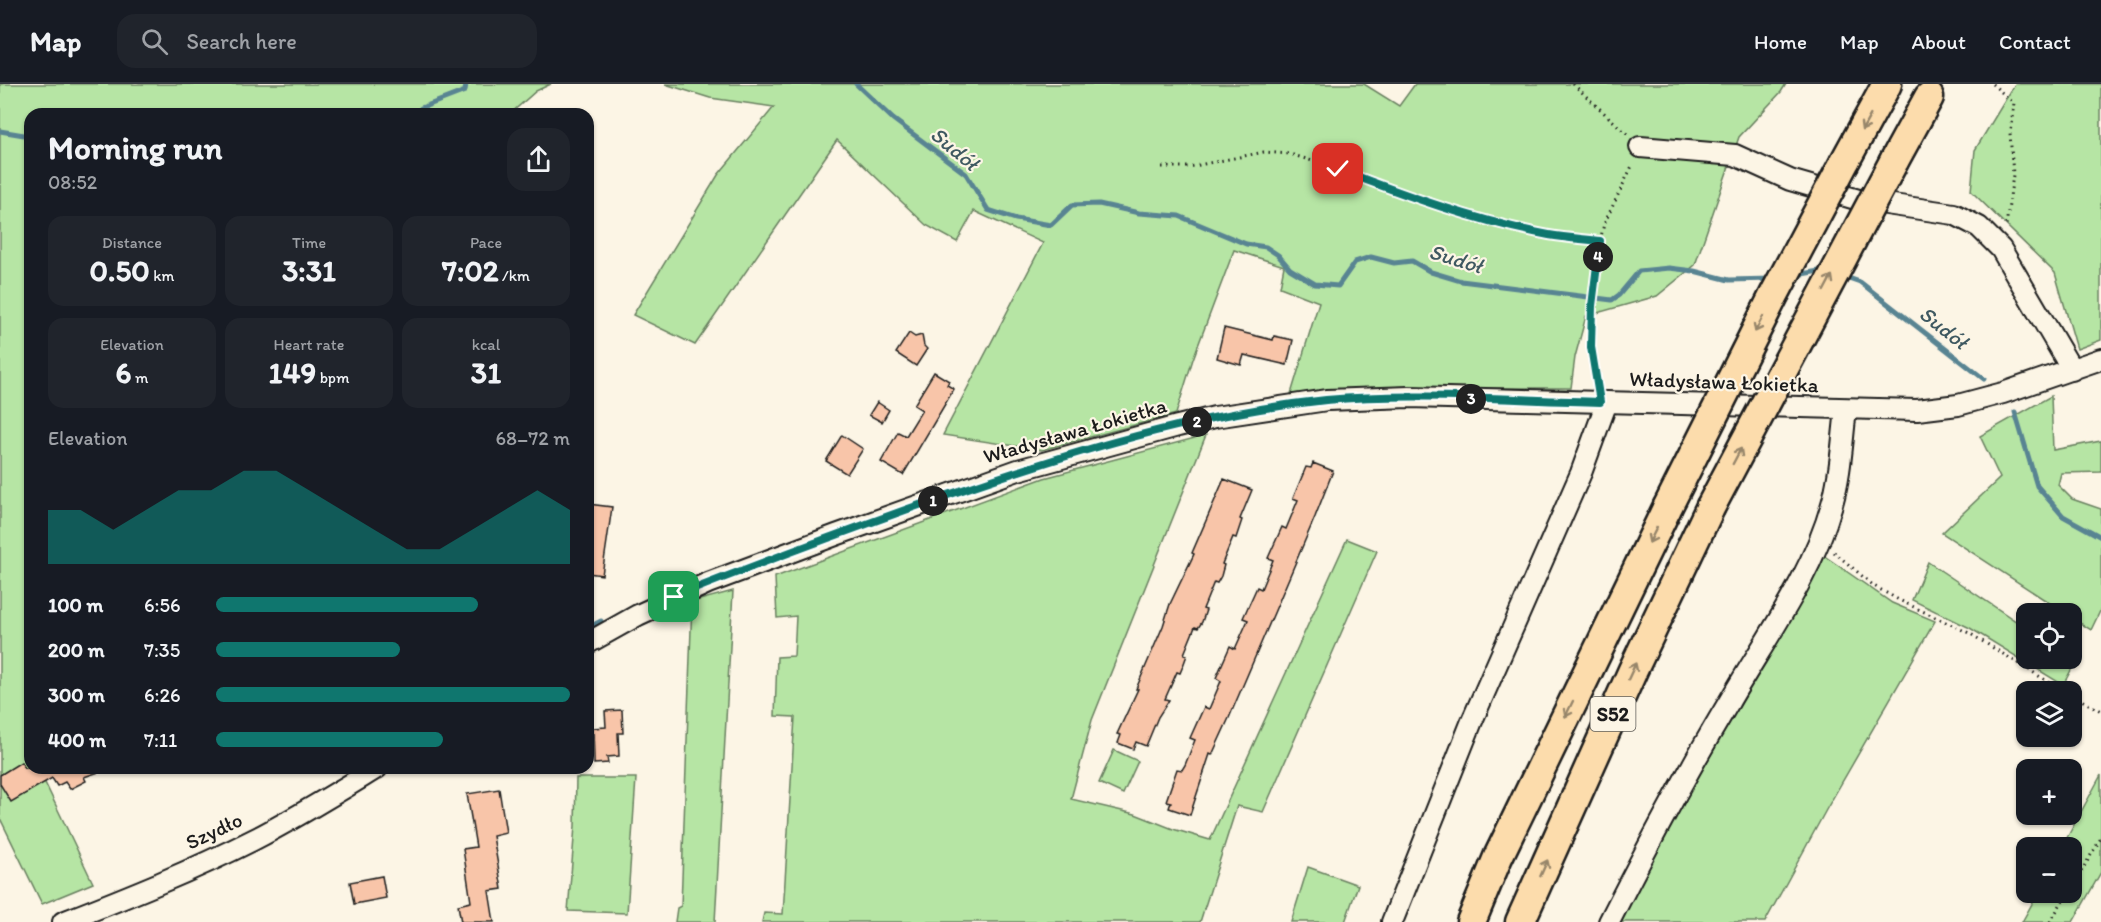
<!DOCTYPE html>
<html lang="en">
<head>
<meta charset="utf-8">
<style>
	:root { --surface:#171b24; --page:#20242c; --text:#f1f3f6; --muted:#9ea1a6; --line:#363941; --accent:#0f766e }
	body { margin:0; font-family:Itim,sans-serif; background:var(--page); color:var(--text); height:100vh; display:flex; flex-direction:column; font-size:22px; white-space:nowrap }
	* { box-sizing:border-box; margin:0 }
	p { font-size:20px; color:var(--muted) }
	.icon { flex:none; width:33px; height:33px; fill:none; stroke:currentColor; stroke-width:2; stroke-linecap:round; stroke-linejoin:round }
	.map { position:relative; flex:1; overflow:hidden }
	.sheet { position:absolute; left:24px; top:24px; width:570px; height:666px; display:flex; flex-direction:column; background:var(--surface); border-radius:18px; box-shadow:0 2px 4px #0004 }
	.sheet>* { flex:none }
	.fabs { position:absolute; left:2016px; top:519px; display:grid; gap:12px }
	.fabs a { display:grid; place-items:center; width:66px; height:66px; border-radius:12px; background:var(--surface); box-shadow:0 2px 4px #0004; font-size:30px }
	.pin { position:absolute; display:grid; place-items:center; width:51px; height:51px; color:#fff; margin:-26px; border-radius:12px; box-shadow:0 3px 9px #0006 }
	.km { position:absolute; width:30px; height:30px; margin:-15px; border-radius:50%; background:#222; color:#fff; font-size:16px; line-height:30px; text-align:center }
	.round { display:grid; place-items:center; flex:none; width:63px; height:63px; border-radius:18px; background:var(--page) }
	.summary { display:flex; align-items:center; justify-content:space-between; height:102px; padding:0 24px }
	h1 { font-size:33px; font-weight:700; line-height:45px }
	.figures { display:grid; grid-template-columns:repeat(3,1fr); gap:9px; height:102px; padding:6px 24px }
	.figures div { display:grid; align-content:center; border-radius:15px; background:var(--page); text-align:center }
	.figures b { font-size:30px; font-weight:700 }
	.figures small { font-size:16px; font-weight:400 }
	.figures p { font-size:16px }
	.chart { height:168px; padding:12px 24px }
	.chart p { display:flex; justify-content:space-between }
	.chart svg { width:100%; height:108px; margin-top:6px; fill:var(--accent); opacity:.7 }
	ul { padding:0 24px; list-style:none; font-size:20px }
	li { display:grid; grid-template-columns:96px 72px 1fr; align-items:center; height:45px }
	li i { height:15px; border-radius:8px; background:var(--accent) }
	header { display:flex; align-items:center; gap:36px; box-sizing:border-box; height:84px; padding:0 30px; background:var(--surface); border-bottom:2px solid var(--line) }
	header strong { font-size:28px }
	nav { display:flex; gap:33px; margin-inline-start:auto; font-size:21px }
	.search { width:420px; height:54px; background:var(--page); display:flex; align-items:center; gap:15px; box-sizing:border-box; padding:0 21px; border-radius:18px; color:var(--muted); font-size:22px }
	.map>svg:first-child { display:block }
	.green { fill:#b6e5a4; stroke:#698060; stroke-width:1.5 }
	.lines { fill:none; stroke-linecap:round; stroke-linejoin:round }
	.stream { stroke:#598492; stroke-width:5 }
	.building { fill:#f8c5a9; stroke:#1c1c1c; stroke-width:1.5 }
	.minor-casing { stroke:#1c1c1c; stroke-width:24 }
	.highway-casing { stroke:#1c1c1c; stroke-width:33 }
	.path { stroke:#1c1c1c; stroke-width:3; stroke-dasharray:1.5 4.5; stroke-linecap:butt }
	.minor { stroke:#fcf5e5; stroke-width:20 }
	.highway { stroke:#fcdcac; stroke-width:28 }
	.highway-bridge-casing { stroke:#1c1c1c; stroke-width:33; stroke-linecap:butt }
	.highway-bridge { stroke:#fcdcac; stroke-width:28 }
	.oneway { stroke:#97866b }
	.route-casing { stroke:#fff; stroke-width:12 }
	.route { stroke:#0f766e; stroke-width:8 }
	.labels { text-anchor:middle; stroke-width:4.5; stroke-linejoin:round; paint-order:stroke }
	.shield { fill:#fcf5e5; stroke:#5f5d58; stroke-width:1.5 }
	.shield-label { font-size:20px; font-weight:bold; fill:#1c1c1c }
	.street-label { font-size:21px; fill:#1c1c1c; stroke:#fcf5e5 }
	.water-label { font-size:22px; font-style:italic; fill:#3f5961; stroke:#fcf5e5 }
</style>
</head>
<body>
<header>
<strong>Map</strong>
<div class="search"><svg class="icon" aria-label="search" viewBox="0 0 24 24"><circle cx="10" cy="10" r="6"/><path d="M15 15l6 6"/></svg>Search here</div>
<nav><a>Home</a><a>Map</a><a>About</a><a>Contact</a></nav>
</header>
<div class="map">
<svg width="2101" height="838" viewBox="0 0 2101 838">
	<rect width="100%" height="100%" fill="#fcf5e5"/>
	<filter id="ink" filterUnits="userSpaceOnUse"><feTurbulence type="fractalNoise" baseFrequency=".0167" numOctaves="2"/><feDisplacementMap in="SourceGraphic" scale="12" xChannelSelector="R" yChannelSelector="G"/><feConvolveMatrix kernelMatrix="1 2 1 2 8 2 1 2 1" color-interpolation-filters="sRGB"/></filter>
	<g filter="url(#ink)">
		<g class="green">
			<path d="M0,0H551L536,7L510,30H30V684H38L93,799L42,820L0,734Z"/>
			<path d="M665,0H1364L1399,22L1415,0H1786L1781,8L1739,53L1695,181L1657,212L1586,232L1575,273L1571,304H1371L1291,310L1319,218L1280,203L1284,182L1234,166L1193,275L1176,330L1042,366L943,351L1043,159L974,127L957,158L926,141L837,56L695,261L633,231L718,91L774,23L710,14Z"/>
			<path d="M2015,0H2101V256L2077,265L2055,189L1971,107L1975,66Z"/>
			<path d="M2051,312L2053,366L2101,357V388L2061,389L2058,401L2072,415L2101,425V525L2091,546L2072,534V530L2065,529L1942,449L2000,394L1980,352Z"/>
			<path d="M1206,351L1092,636L1071,715L1135,730L1173,745L1210,756L1347,455L1377,467L1263,728L1237,722L1200,838H762L764,829L783,830L795,633L775,632L777,573L794,572L796,532L777,534L775,493L1044,394Z"/>
			<path d="M1823,471L1892,519L1935,537L1826,726L1765,838H1620L1684,717L1750,604Z"/>
			<path d="M1928,478L2026,544V574H2072L2076,577L2063,601L1970,544L1912,516Z"/>
			<path d="M733,507L715,838H675L677,824L681,822L692,518Z"/>
			<path d="M1114,666L1138,677L1123,710L1099,699Z"/>
			<path d="M2101,691V788L2073,838H2022L2038,809L2072,808V764L2062,763Z"/>
			<path d="M576,694H636L627,829L568,827L575,742Z"/>
			<path d="M1308,783L1358,801L1345,838H1291Z"/>
		</g>
		<g class="lines">
			<g class="stream">
				<path d="M856,0L893,35L966,90L988,126L1016,135L1051,141L1072,121L1099,120L1139,129L1179,132L1246,160L1266,163L1278,171L1290,185L1315,200L1338,202L1355,178L1371,173L1394,179L1412,177L1431,188L1461,197L1612,216L1619,211L1639,187L1669,184L1694,187L1729,196L1772,195"/>
				<path d="M417,30L421,24L465,7L466,0"/>
				<path d="M0,47L30,52"/>
				<path d="M1796,191L1825,186"/>
				<path d="M1843,192L1860,198L1984,295"/>
				<path d="M2015,328L2037,402L2063,432L2101,453"/>
				<path d="M588,544L601,537"/>
			</g>
		</g>
		<g class="building">
			<path d="M1224,244L1273,256L1274,252L1293,256L1287,281L1244,271L1241,281L1217,274Z"/>
			<path d="M909,249L915,253L922,251L924,262L927,265L916,282L896,269Z"/>
			<path d="M934,288L949,297L947,301L954,305L903,391L881,378L898,348L906,352L922,326L914,321Z"/>
			<path d="M877,318L889,326L882,338L869,331Z"/>
			<path d="M842,351L863,365L847,390L826,377Z"/>
			<path d="M1313,379L1333,387L1315,433L1229,634L1212,671L1210,670L1190,731L1169,724L1171,718L1166,717L1177,685L1182,686L1185,681L1195,656L1190,654L1204,623L1209,625L1221,597L1216,594L1230,562L1235,565L1248,536L1243,534L1257,503L1261,505L1273,476L1268,474L1282,443L1286,445L1298,416L1293,414L1306,383L1311,384Z"/>
			<path d="M1224,395L1252,406L1240,435L1242,436L1236,454L1233,453L1222,480L1224,481L1221,492L1217,499L1214,498L1203,525L1206,526L1202,538L1198,544L1195,543L1184,570L1187,571L1183,582L1180,589L1177,588L1165,615L1169,616L1158,633L1146,662L1136,658L1133,665L1118,659L1121,651L1117,650L1138,605H1136L1163,542L1170,520L1194,470L1192,469Z"/>
			<path d="M588,420L612,423L602,491L588,489Z"/>
			<path d="M622,626L623,649H618L619,672L607,673L608,679L594,680L593,644L606,643L605,627Z"/>
			<path d="M21,678L25,684H105V686L84,693L86,697L70,705L65,698L57,702L52,694L11,718L0,700V691Z"/>
			<path d="M499,705L506,749L493,752L502,805L489,807L494,838H461L458,821L471,818L463,765L476,763L467,710Z"/>
			<path d="M382,792L386,814L354,820L350,798Z"/>
		</g>
		<g class="lines">
			<g class="minor-casing">
				<g id="minor">
					<path d="M1640,63L1735,71L1790,96L1859,116L1954,130L1979,143L2001,165L2072,286"/>
					<path d="M588,559L638,531L708,499L836,451L1018,386L1178,342L1215,333L1327,316L1409,313L1917,326L1958,321L2003,309L2101,275"/>
					<path d="M63,838C127,813 192,787 253,756C296,734 336,709 377,684"/>
					<path d="M1392,838L1472,637L1581,389L1607,318"/>
					<path d="M1609,838C1647,763 1686,690 1729,618C1766,554 1812,492 1832,420C1841,390 1842,357 1846,326"/>
				</g>
			</g>
			<g class="highway-casing">
				<g id="highway">
					<path d="M1845,77L1887,0"/>
					<path d="M1894,77L1929,13"/>
					<path d="M1471,838L1498,773L1667,424"/>
					<path d="M1520,838L1633,586L1710,424"/>
				</g>
			</g>
			<g class="path">
				<path d="M1573,0L1627,50"/>
				<path d="M1992,0L2014,19L2010,49L2013,91L2006,142"/>
				<path d="M1162,83H1189L1264,68L1290,70L1338,85L1413,114L1475,133L1550,151L1600,157"/>
				<path d="M1597,299L1591,263L1592,222L1599,161L1604,140L1633,80"/>
				<path d="M1834,468L1874,502L1899,516L1969,549L2065,608"/>
				<path d="M2072,611L2101,627"/>
				<path d="M2072,803L2101,754"/>
				<path d="M2050,838L2068,808"/>
			</g>
			<use href="#minor" class="minor"/>
			<use href="#highway" class="highway"/>
			<g class="highway-bridge-casing">
				<g id="highway-bridge">
					<path d="M1667,424L1774,211L1845,77"/>
					<path d="M1710,424L1894,77"/>
				</g>
			</g>
			<use href="#highway-bridge" class="highway-bridge"/>
		</g>
		<defs><path id="oneway-shaft" d="M-6 0H5M1.5-3L5.5 0L1.5 3" fill="none" stroke-width="1.6" stroke-linecap="round" stroke-linejoin="round" transform="scale(1.5)"/></defs>
		<g class="oneway">
			<use href="#oneway-shaft" transform="translate(1866 39) rotate(119)"/>
			<use href="#oneway-shaft" transform="translate(1828 199) rotate(-62)"/>
			<use href="#oneway-shaft" transform="translate(1759 240) rotate(117)"/>
			<use href="#oneway-shaft" transform="translate(1737 372) rotate(-62)"/>
			<use href="#oneway-shaft" transform="translate(1653 451) rotate(116)"/>
			<use href="#oneway-shaft" transform="translate(1632 587) rotate(-65)"/>
			<use href="#oneway-shaft" transform="translate(1569 625) rotate(116)"/>
			<use href="#oneway-shaft" transform="translate(1544 784) rotate(-66)"/>
		</g>
	</g>
	<g class="lines" filter="url(#ink)">
		<g class="route-casing">
			<path id="route" d="M674,513C752,482 830,453 908,425C1043,377 1183,331 1326,316C1414,308 1511,316 1600,318L1591,263L1592,222L1600,157C1583,155 1566,154 1549,151C1476,137 1407,112 1338,85"/>
		</g>
		<use href="#route" class="route"/>
	</g>
	<g class="labels">
		<rect class="shield" x="1590.5" y="613" width="45" height="34" rx="4.5"/>
		<g class="shield-label">
			<text x="1613" y="637">S52</text>
		</g>
		<g class="street-label">
			<text transform="translate(1724 298) rotate(2)" y="7">Władysława Łokietka</text>
			<text transform="translate(1075 347) rotate(-16)" y="7">Władysława Łokietka</text>
			<text transform="translate(214 747) rotate(-25)" y="7">Szydło</text>
		</g>
		<g class="water-label">
			<text transform="translate(955 64) rotate(40)" y="8">Sudół</text>
			<text transform="translate(1456 174) rotate(17)" y="8">Sudół</text>
			<text transform="translate(1944 243) rotate(38)" y="8">Sudół</text>
		</g>
	</g>
</svg>
<div class="fabs">
<a><svg class="icon" aria-label="locate" viewBox="0 0 24 24"><circle cx="12" cy="12" r="6"/><path d="M12 2v4M12 18v4M2 12h4M18 12h4"/></svg></a>
<a><svg class="icon" aria-label="layers" viewBox="0 0 24 24"><path d="M12 4l9 5-9 5-9-5zM3 14l9 5 9-5"/></svg></a>
<a>+</a>
<a>−</a>
</div>
<div class="pin" style="left:674px;top:513px;background:#1e9e55"><svg class="icon" aria-label="arrive" viewBox="0 0 24 24"><path d="M6 21V4h12l-3 4 3 4H6"/></svg></div>
<div class="pin" style="left:1338px;top:85px;background:#d93025"><svg class="icon" aria-label="check" viewBox="0 0 24 24"><path d="M5 12l5 5 9-10"/></svg></div>
<b class="km" style="left:933px;top:417px">1</b>
<b class="km" style="left:1197px;top:338px">2</b>
<b class="km" style="left:1471px;top:315px">3</b>
<b class="km" style="left:1598px;top:173px">4</b>
<section class="sheet">
<div class="summary"><div><h1>Morning run</h1><p>08:52</p></div><a class="round"><svg class="icon" aria-label="share" viewBox="0 0 24 24"><path d="M12 15V3M7 8l5-5 5 5M5 13v7h14v-7"/></svg></a></div>
<div class="figures">
<div><p>Distance</p><b>0.50<small> km</small></b></div>
<div><p>Time</p><b>3:31</b></div>
<div><p>Pace</p><b>7:02<small> /km</small></b></div>
</div>
<div class="figures">
<div><p>Elevation</p><b>6<small> m</small></b></div>
<div><p>Heart rate</p><b>149<small> bpm</small></b></div>
<div><p>kcal</p><b>31</b></div>
</div>
<div class="chart"><p><span>Elevation</span>68–72 m</p>
<svg viewBox="0 0 160 44" preserveAspectRatio="none"><path d="M0 44V22L10 22L20 30L30 22L40 14L50 14L60 6L70 6L80 14L90 22L100 30L110 38L120 38L130 30L140 22L150 14L160 22V44z"/></svg>
</div>
<ul>
<li><b>100 m</b>6:56<i style="width:74%"></i></li>
<li><b>200 m</b>7:35<i style="width:52%"></i></li>
<li><b>300 m</b>6:26<i style="width:100%"></i></li>
<li><b>400 m</b>7:11<i style="width:64%"></i></li>
</ul>
</section>
</div>
</body>
</html>
